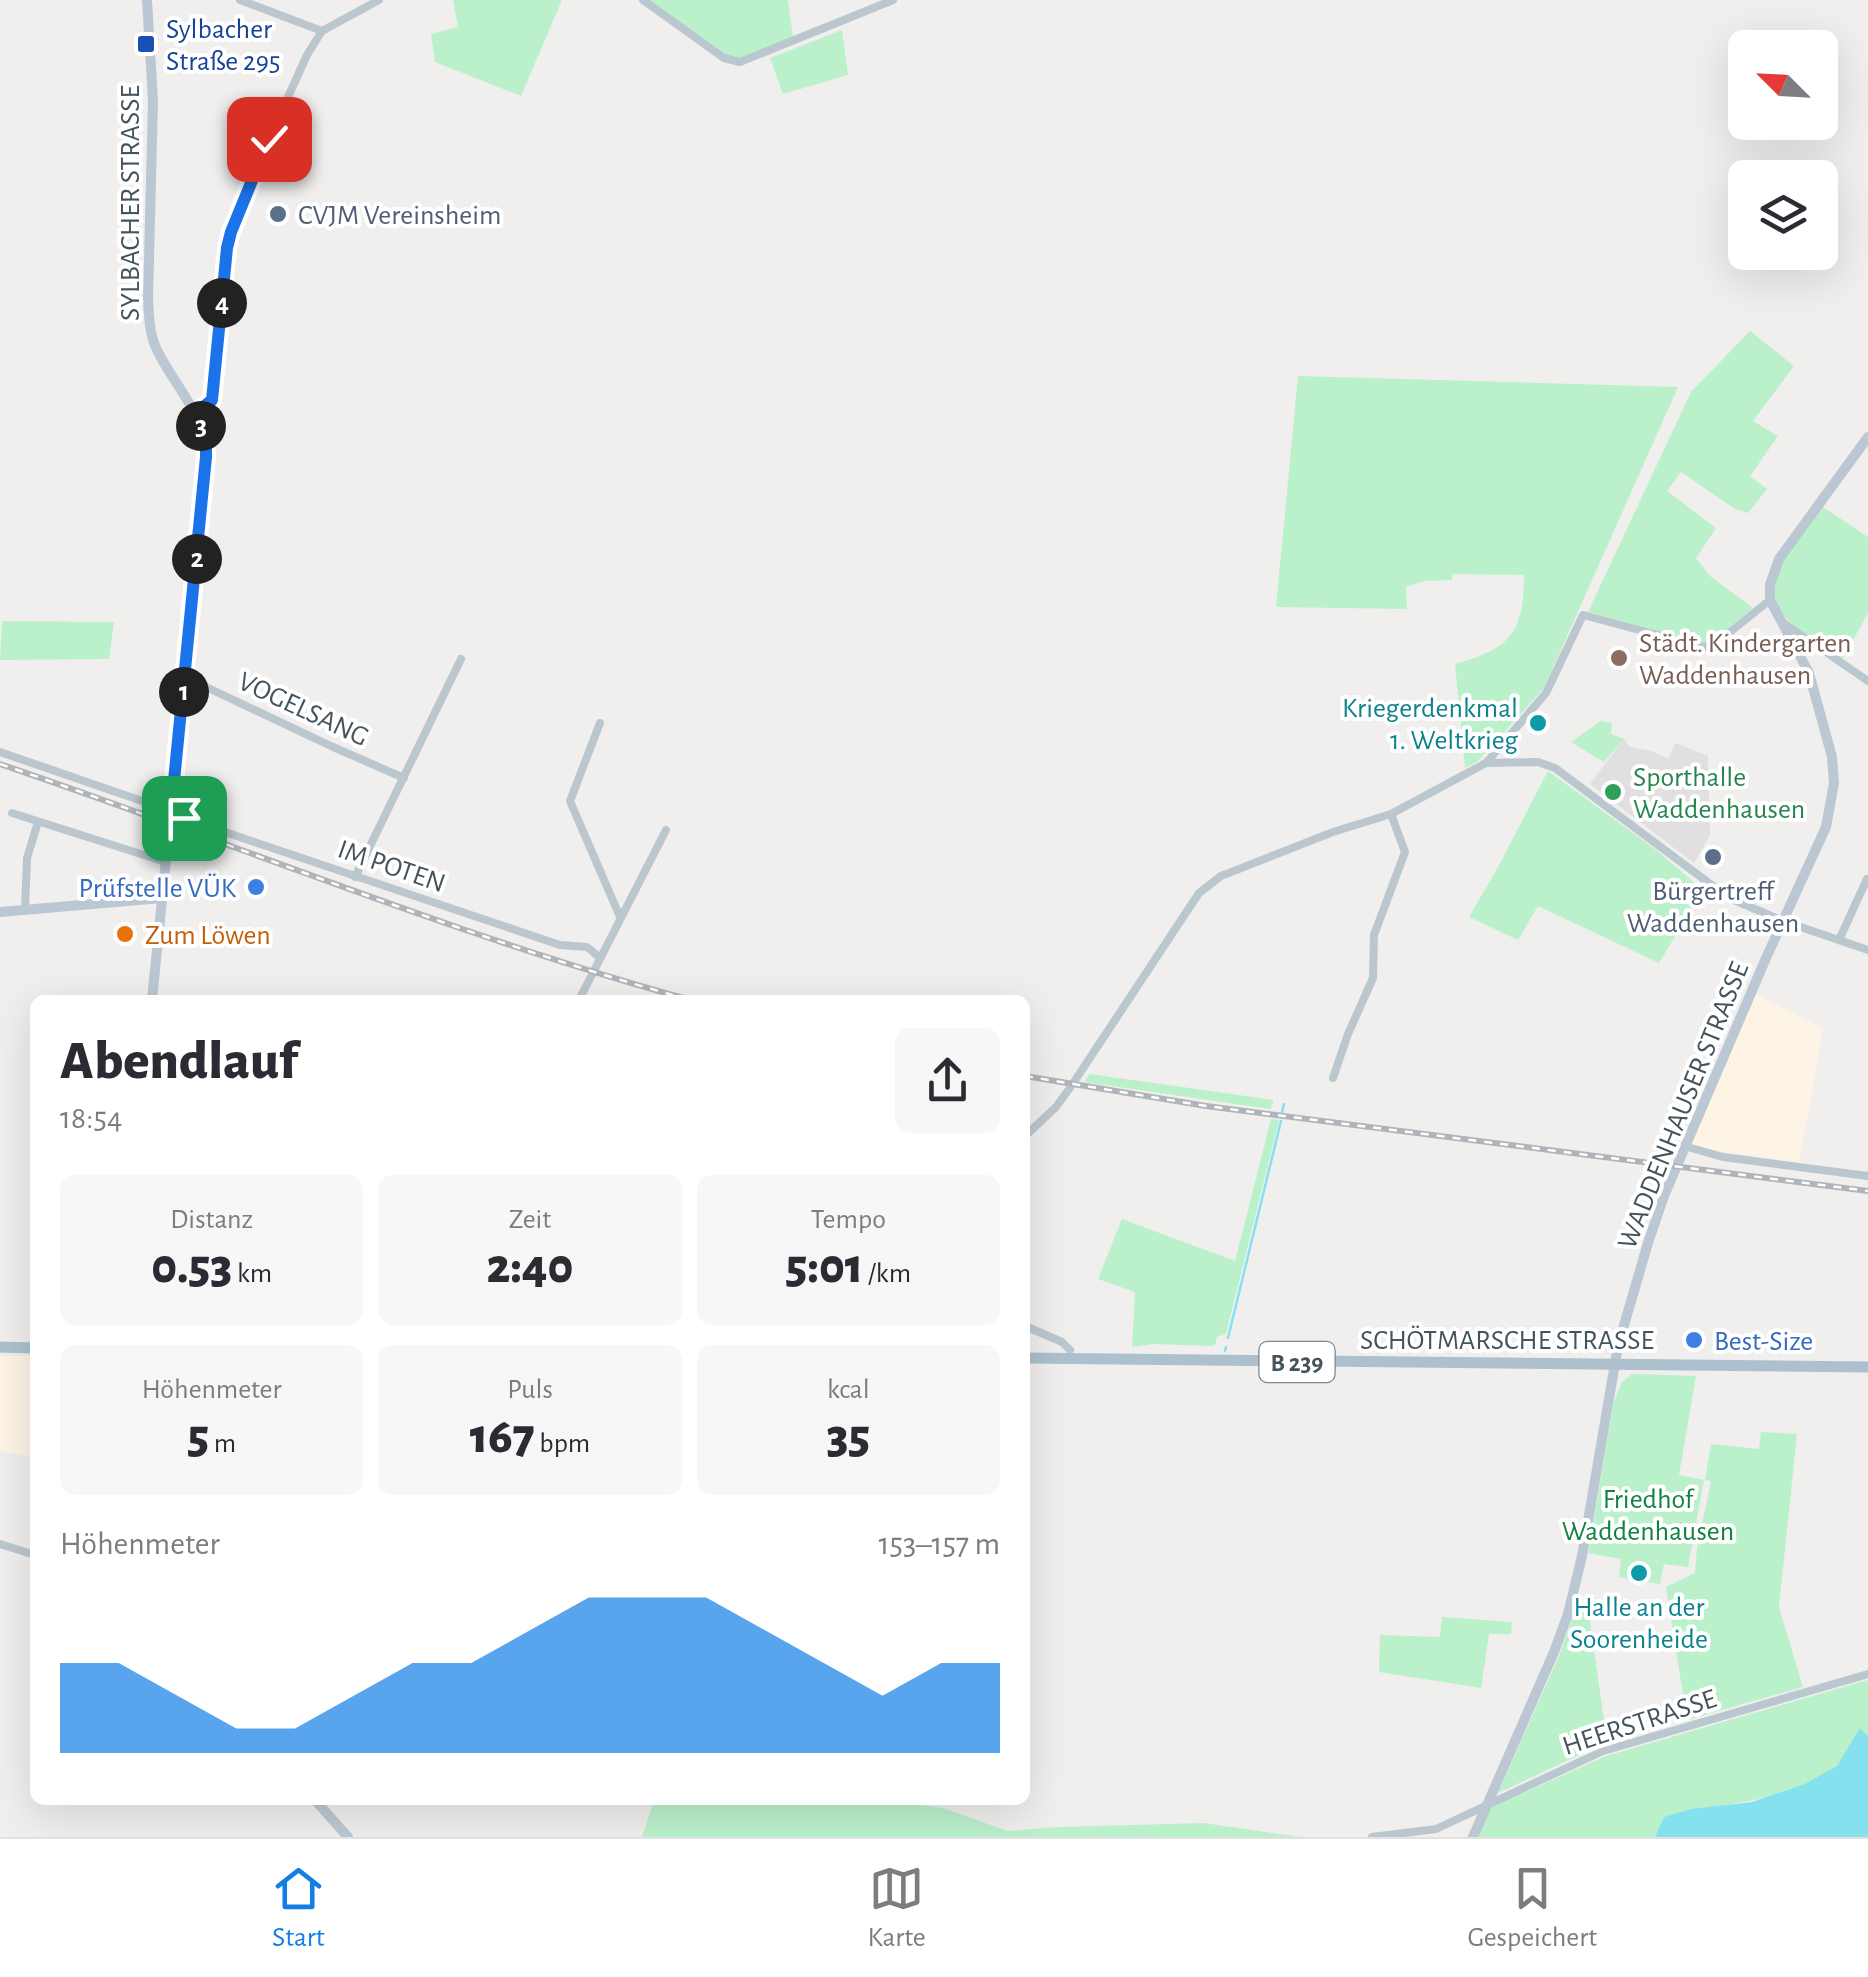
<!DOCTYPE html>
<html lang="de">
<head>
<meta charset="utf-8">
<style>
	:root { --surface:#fff; --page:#f7f7f7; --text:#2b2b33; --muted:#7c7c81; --line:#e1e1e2; --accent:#127fe7 }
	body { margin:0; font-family:"Alegreya Sans",sans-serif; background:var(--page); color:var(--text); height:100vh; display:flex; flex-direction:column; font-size:38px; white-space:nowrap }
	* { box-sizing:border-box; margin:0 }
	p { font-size:32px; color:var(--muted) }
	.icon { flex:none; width:55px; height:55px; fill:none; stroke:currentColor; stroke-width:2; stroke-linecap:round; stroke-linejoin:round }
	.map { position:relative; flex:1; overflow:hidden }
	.side { position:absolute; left:30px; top:995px; width:1000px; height:810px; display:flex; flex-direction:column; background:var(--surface); border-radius:15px; box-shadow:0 10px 40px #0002 }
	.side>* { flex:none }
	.needle { width:65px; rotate:294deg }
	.controls { position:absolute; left:1728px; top:30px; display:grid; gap:20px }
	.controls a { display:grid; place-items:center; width:110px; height:110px; border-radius:15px; background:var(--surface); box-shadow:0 10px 40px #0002; font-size:50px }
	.pin { position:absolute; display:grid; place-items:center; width:85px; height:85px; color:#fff; margin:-42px; border-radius:20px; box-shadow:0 5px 15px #0006 }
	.km { position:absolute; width:50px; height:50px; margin:-25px; border-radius:50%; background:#222; color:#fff; font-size:28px; line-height:50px; text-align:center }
	.round { display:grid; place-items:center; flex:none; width:105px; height:105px; border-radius:15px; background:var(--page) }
	.head { display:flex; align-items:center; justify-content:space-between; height:170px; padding:0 30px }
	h1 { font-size:55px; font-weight:800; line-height:75px }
	.figures { display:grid; grid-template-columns:repeat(3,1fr); gap:15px; height:170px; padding:10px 30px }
	.figures div { display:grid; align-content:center; border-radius:15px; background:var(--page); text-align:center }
	.figures b { font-size:50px; font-weight:800 }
	.figures small { font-size:28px; font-weight:400 }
	.figures p { font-size:28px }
	.chart { height:280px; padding:20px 30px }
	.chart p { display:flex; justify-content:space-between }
	.chart svg { width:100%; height:180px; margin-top:10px; fill:var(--accent); opacity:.7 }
	.tabs { display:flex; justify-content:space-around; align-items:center; height:140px; border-top:2px solid var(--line); background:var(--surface); font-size:28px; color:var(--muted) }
	.tabs a { display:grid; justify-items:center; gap:5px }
	.tabs .active { color:var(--accent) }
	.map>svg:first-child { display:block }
	.commercial { fill:#fdf4e6 }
	.education { fill:#e2dfe0 }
	.green { fill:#baf1cb }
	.water { fill:#86e1ef }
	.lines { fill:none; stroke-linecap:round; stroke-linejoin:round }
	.stream { stroke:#86e1ef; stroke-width:2.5 }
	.street { stroke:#bbc7ce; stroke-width:8 }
	.secondary { stroke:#bbc8d3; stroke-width:10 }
	.primary { stroke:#acc0ce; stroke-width:11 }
	.rail-casing { stroke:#b0b4b9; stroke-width:6 }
	.rail { stroke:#fff; stroke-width:2.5; stroke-dasharray:8; stroke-linecap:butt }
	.route-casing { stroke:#fff; stroke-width:20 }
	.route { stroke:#1a73e8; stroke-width:12 }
	.transit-dot { fill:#1a4fb4; stroke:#fff; stroke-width:4 }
	.service-dot { fill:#5c6f8a; stroke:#fff; stroke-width:4 }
	.education-dot { fill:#8d6e63; stroke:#fff; stroke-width:4 }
	.culture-dot { fill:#0f9aa8; stroke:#fff; stroke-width:4 }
	.leisure-dot { fill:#2e9e5b; stroke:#fff; stroke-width:4 }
	.shop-dot { fill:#3f7fe0; stroke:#fff; stroke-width:4 }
	.food-dot { fill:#e8710a; stroke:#fff; stroke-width:4 }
	.labels { text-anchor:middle; stroke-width:8; stroke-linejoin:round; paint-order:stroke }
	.shield { fill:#fff; stroke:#7d878d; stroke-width:2.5 }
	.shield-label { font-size:25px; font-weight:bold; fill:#45535c }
	.transit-label { font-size:28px; fill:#164399; stroke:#fff; text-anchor:start }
	.street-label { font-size:28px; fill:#45535c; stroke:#fff }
	.service-label { font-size:28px; fill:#4e5e75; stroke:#fff; text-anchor:start }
	.education-label { font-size:28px; fill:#785e54; stroke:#fff; text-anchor:start }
	.culture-label { font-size:28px; fill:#0d838f; stroke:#fff; text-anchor:end }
	.leisure-label { font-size:28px; fill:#27864d; stroke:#fff; text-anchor:start }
	.shop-label { font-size:28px; fill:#366cbe; stroke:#fff; text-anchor:end }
	.food-label { font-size:28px; fill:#c56008; stroke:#fff; text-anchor:start }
	.park-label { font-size:28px; fill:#138142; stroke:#fff }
</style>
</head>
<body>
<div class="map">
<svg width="1868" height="1837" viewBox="0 0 1868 1837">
	<rect width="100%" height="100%" fill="#f1eeee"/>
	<g class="commercial">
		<path d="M1756,994L1823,1029L1799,1163L1688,1146Z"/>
		<path d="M0,1356H35V1457L0,1451Z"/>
	</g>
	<path class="education" d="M1624,739L1630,747L1651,751L1668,758L1676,743L1708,756L1710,835L1694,863L1590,784Z"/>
	<g class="green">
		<path d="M453,0H562L521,96L435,62L431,34L458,27Z"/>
		<path d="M648,0H788L793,38L741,59L727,55Z"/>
		<path d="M842,30L848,75L783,94L770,58Z"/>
		<path d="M1750,331L1794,366L1753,421L1778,436L1750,476L1767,489L1748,513L1735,509L1681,472L1667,491L1716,528L1696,558L1710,576L1753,608L1714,640L1702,643L1588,612L1691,392Z"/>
		<path d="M1298,376L1678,387L1544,688L1477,762L1465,768L1455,664C1510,649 1524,633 1524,575L1453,574L1452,580L1424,581L1406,587L1407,609L1276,607Z"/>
		<path d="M1823,507L1868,537V613L1843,658C1826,646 1806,636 1790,622C1749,587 1800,538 1823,507Z"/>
		<path d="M2,621L114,622L109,659L0,660Z"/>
		<path d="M1601,721L1612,723L1611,734L1624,739L1604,762L1571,742Z"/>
		<path d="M1548,771L1655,849L1703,890L1659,963L1538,906L1518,940L1469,917L1497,869Z"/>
		<path d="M1090,1074L1274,1100L1270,1109L1084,1082Z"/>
		<path d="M1271,1119L1279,1120L1226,1334L1217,1337L1215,1345L1211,1346L1153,1344L1132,1347L1135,1292L1098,1279L1122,1219L1235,1261Z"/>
		<path d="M1632,1374L1696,1376L1679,1475L1704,1480L1688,1567L1664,1564L1660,1584L1619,1577L1621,1559L1588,1553L1614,1402L1622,1382Z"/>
		<path d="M1761,1432L1797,1434L1779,1607L1803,1687L1687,1720L1666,1587L1695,1573L1697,1548L1711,1481L1705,1480L1711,1444L1759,1449Z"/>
		<path d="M1588,1607L1607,1742L1498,1793L1559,1656L1576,1608Z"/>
		<path d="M1442,1617L1512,1622L1511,1634H1489L1481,1688L1379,1672L1380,1635L1440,1637Z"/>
		<path d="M1868,1680V1736L1860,1729C1853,1740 1845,1759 1835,1768C1790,1804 1717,1802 1665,1817L1655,1837H1478L1490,1808L1606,1756Z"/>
		<path d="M654,1800H882L943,1808L1008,1831L1059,1827L1204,1823L1300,1837H642Z"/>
	</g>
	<path class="water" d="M1860,1728L1868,1736V1837H1655L1664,1817L1691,1809L1752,1802L1805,1784L1837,1766Z"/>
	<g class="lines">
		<g class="stream">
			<path d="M1282,1112L1284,1104"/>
			<path d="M1228,1338L1281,1121"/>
			<path d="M1225,1351L1226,1347"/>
		</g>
		<g class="street">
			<path d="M240,0L322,31"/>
			<path d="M643,0L724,58L740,62L893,0"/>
			<path d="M196,413L210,404L213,400L227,248L231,232L269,139L307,55L322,31L379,0"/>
			<path d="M1785,624L1868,681"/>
			<path d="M185,677L333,747L404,778"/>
			<path d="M600,723L570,801L620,917"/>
			<path d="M0,752L171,811L189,820L560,945L587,947L599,957"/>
			<path d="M1486,763L1546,693L1583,615L1703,647L1715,644L1770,600"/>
			<path d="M12,813L166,862"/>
			<path d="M355,877L461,659"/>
			<path d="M25,910L27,858L38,822"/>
			<path d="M1839,940L1867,879"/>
			<path d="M579,1000L666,830"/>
			<path d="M1333,1078L1348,1034L1373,978L1374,935L1405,852L1391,814"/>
			<path d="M1025,1136L1056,1107L1072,1085L1199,893L1221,876L1333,832L1391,814L1486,763L1538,762L1555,768L1729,898L1783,921L1868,950"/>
			<path d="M1684,1146L1723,1157L1868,1176"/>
			<path d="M1025,1326L1062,1342L1070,1350"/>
			<path d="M0,1544L35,1555"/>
			<path d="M1372,1837L1436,1829L1603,1751L1868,1674"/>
		</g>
		<g class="secondary">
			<path d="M147,0L153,101L148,298C149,316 149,335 158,352C176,388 205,414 206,457L152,1000"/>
			<path d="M0,912L162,898"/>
			<path d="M315,1800L348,1837"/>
			<path d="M1473,1837L1554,1652L1568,1614L1582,1556L1618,1346L1648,1243L1664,1196L1766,958L1826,827L1834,783L1832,757L1809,673L1770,600V585L1779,559L1868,437"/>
		</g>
		<g class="primary">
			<path d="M0,1347L35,1348"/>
			<path d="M1025,1358L1868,1367"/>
		</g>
		<g class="rail-casing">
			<g id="rail">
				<path d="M0,764C231,842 456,936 691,1000"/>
				<path d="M1025,1076L1206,1106L1868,1191"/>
			</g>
		</g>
		<use href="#rail" class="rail"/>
	</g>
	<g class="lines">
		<g class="route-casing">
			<path id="route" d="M184,818L171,811L206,457V442L196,413L212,400L227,248L231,232L269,139"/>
		</g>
		<use href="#route" class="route"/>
	</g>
	<rect class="transit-dot" x="136" y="34" width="20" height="20" rx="5"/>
	<g class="service-dot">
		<circle cx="278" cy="214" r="10"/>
		<circle cx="1713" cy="857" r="10"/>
	</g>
	<circle class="education-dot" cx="1619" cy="658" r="10"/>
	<g class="culture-dot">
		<circle cx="1538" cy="723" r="10"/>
		<circle cx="1639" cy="1573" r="10"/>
	</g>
	<circle class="leisure-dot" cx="1613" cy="792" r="10"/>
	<g class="shop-dot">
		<circle cx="256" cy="887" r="10"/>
		<circle cx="1694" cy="1340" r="10"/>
	</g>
	<circle class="food-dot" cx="125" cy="934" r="10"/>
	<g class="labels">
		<rect class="shield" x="1259.5" y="1342" width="75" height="40" rx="8"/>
		<g class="shield-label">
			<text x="1297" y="1371">B 239</text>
		</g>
		<g class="transit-label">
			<text x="166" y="38">Sylbacher<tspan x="166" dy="32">Straße 295</tspan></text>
		</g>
		<g class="street-label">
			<text transform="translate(129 203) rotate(-90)" y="10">SYLBACHER STRASSE</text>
			<text transform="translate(304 708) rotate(25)" y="10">VOGELSANG</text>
			<text transform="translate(392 865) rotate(19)" y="10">IM POTEN</text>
			<text transform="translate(1682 1105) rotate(-68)" y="10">WADDENHAUSER STRASSE</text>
			<text x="1507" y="1349">SCHÖTMARSCHE STRASSE</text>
			<text transform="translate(1639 1721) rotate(-18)" y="10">HEERSTRASSE</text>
		</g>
		<g class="service-label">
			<text x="298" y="224">CVJM Vereinsheim</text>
			<text x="1713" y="900" text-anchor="middle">Bürgertreff<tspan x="1713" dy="32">Waddenhausen</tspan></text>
		</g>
		<g class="education-label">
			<text x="1639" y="652">Städt. Kindergarten<tspan x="1639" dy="32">Waddenhausen</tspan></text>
		</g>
		<g class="culture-label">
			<text x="1518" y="717">Kriegerdenkmal<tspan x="1518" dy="32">1. Weltkrieg</tspan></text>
			<text x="1639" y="1616" text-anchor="middle">Halle an der<tspan x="1639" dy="32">Soorenheide</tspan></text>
		</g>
		<g class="leisure-label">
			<text x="1633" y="786">Sporthalle<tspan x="1633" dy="32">Waddenhausen</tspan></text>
		</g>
		<g class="shop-label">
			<text x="236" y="897">Prüfstelle VÜK</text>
			<text x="1714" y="1350" text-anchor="start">Best-Size</text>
		</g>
		<g class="food-label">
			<text x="145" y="944">Zum Löwen</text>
		</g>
		<g class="park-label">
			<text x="1648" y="1508">Friedhof<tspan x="1648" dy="32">Waddenhausen</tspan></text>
		</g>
	</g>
</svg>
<div class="controls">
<a><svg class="needle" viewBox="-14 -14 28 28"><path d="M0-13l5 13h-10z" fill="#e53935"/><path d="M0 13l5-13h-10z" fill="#7c7c81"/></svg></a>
<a><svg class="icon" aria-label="layers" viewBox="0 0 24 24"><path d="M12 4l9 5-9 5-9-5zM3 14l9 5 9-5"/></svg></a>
</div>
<div class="pin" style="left:184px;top:818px;background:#1e9e55"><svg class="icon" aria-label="arrive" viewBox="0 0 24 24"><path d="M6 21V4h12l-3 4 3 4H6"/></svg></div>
<div class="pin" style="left:269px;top:139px;background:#d93025"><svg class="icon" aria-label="check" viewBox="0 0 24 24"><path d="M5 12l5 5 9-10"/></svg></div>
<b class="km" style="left:184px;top:692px">1</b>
<b class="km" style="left:197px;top:559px">2</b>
<b class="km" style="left:201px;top:426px">3</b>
<b class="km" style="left:222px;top:303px">4</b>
<section class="side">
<div class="head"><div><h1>Abendlauf</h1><p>18:54</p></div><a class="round"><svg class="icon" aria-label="share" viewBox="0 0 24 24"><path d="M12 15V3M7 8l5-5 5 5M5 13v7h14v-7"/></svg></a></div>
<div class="figures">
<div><p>Distanz</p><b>0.53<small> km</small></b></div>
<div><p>Zeit</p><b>2:40</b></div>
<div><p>Tempo</p><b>5:01<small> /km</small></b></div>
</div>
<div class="figures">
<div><p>Höhenmeter</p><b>5<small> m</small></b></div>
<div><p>Puls</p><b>167<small> bpm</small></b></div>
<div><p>kcal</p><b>35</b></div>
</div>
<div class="chart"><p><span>Höhenmeter</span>153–157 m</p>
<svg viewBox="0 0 160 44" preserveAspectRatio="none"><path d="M0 44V22L10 22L20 30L30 38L40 38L50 30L60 22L70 22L80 14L90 6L100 6L110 6L120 14L130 22L140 30L150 22L160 22V44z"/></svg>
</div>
</section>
</div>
<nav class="tabs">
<a class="active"><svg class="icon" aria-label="home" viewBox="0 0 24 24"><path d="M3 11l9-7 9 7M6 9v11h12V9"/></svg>Start</a>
<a><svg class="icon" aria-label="map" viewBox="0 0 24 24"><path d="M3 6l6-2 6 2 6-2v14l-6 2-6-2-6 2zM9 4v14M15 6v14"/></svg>Karte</a>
<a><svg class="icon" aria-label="saved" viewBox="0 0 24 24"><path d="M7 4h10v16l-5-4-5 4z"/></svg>Gespeichert</a>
</nav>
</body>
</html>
